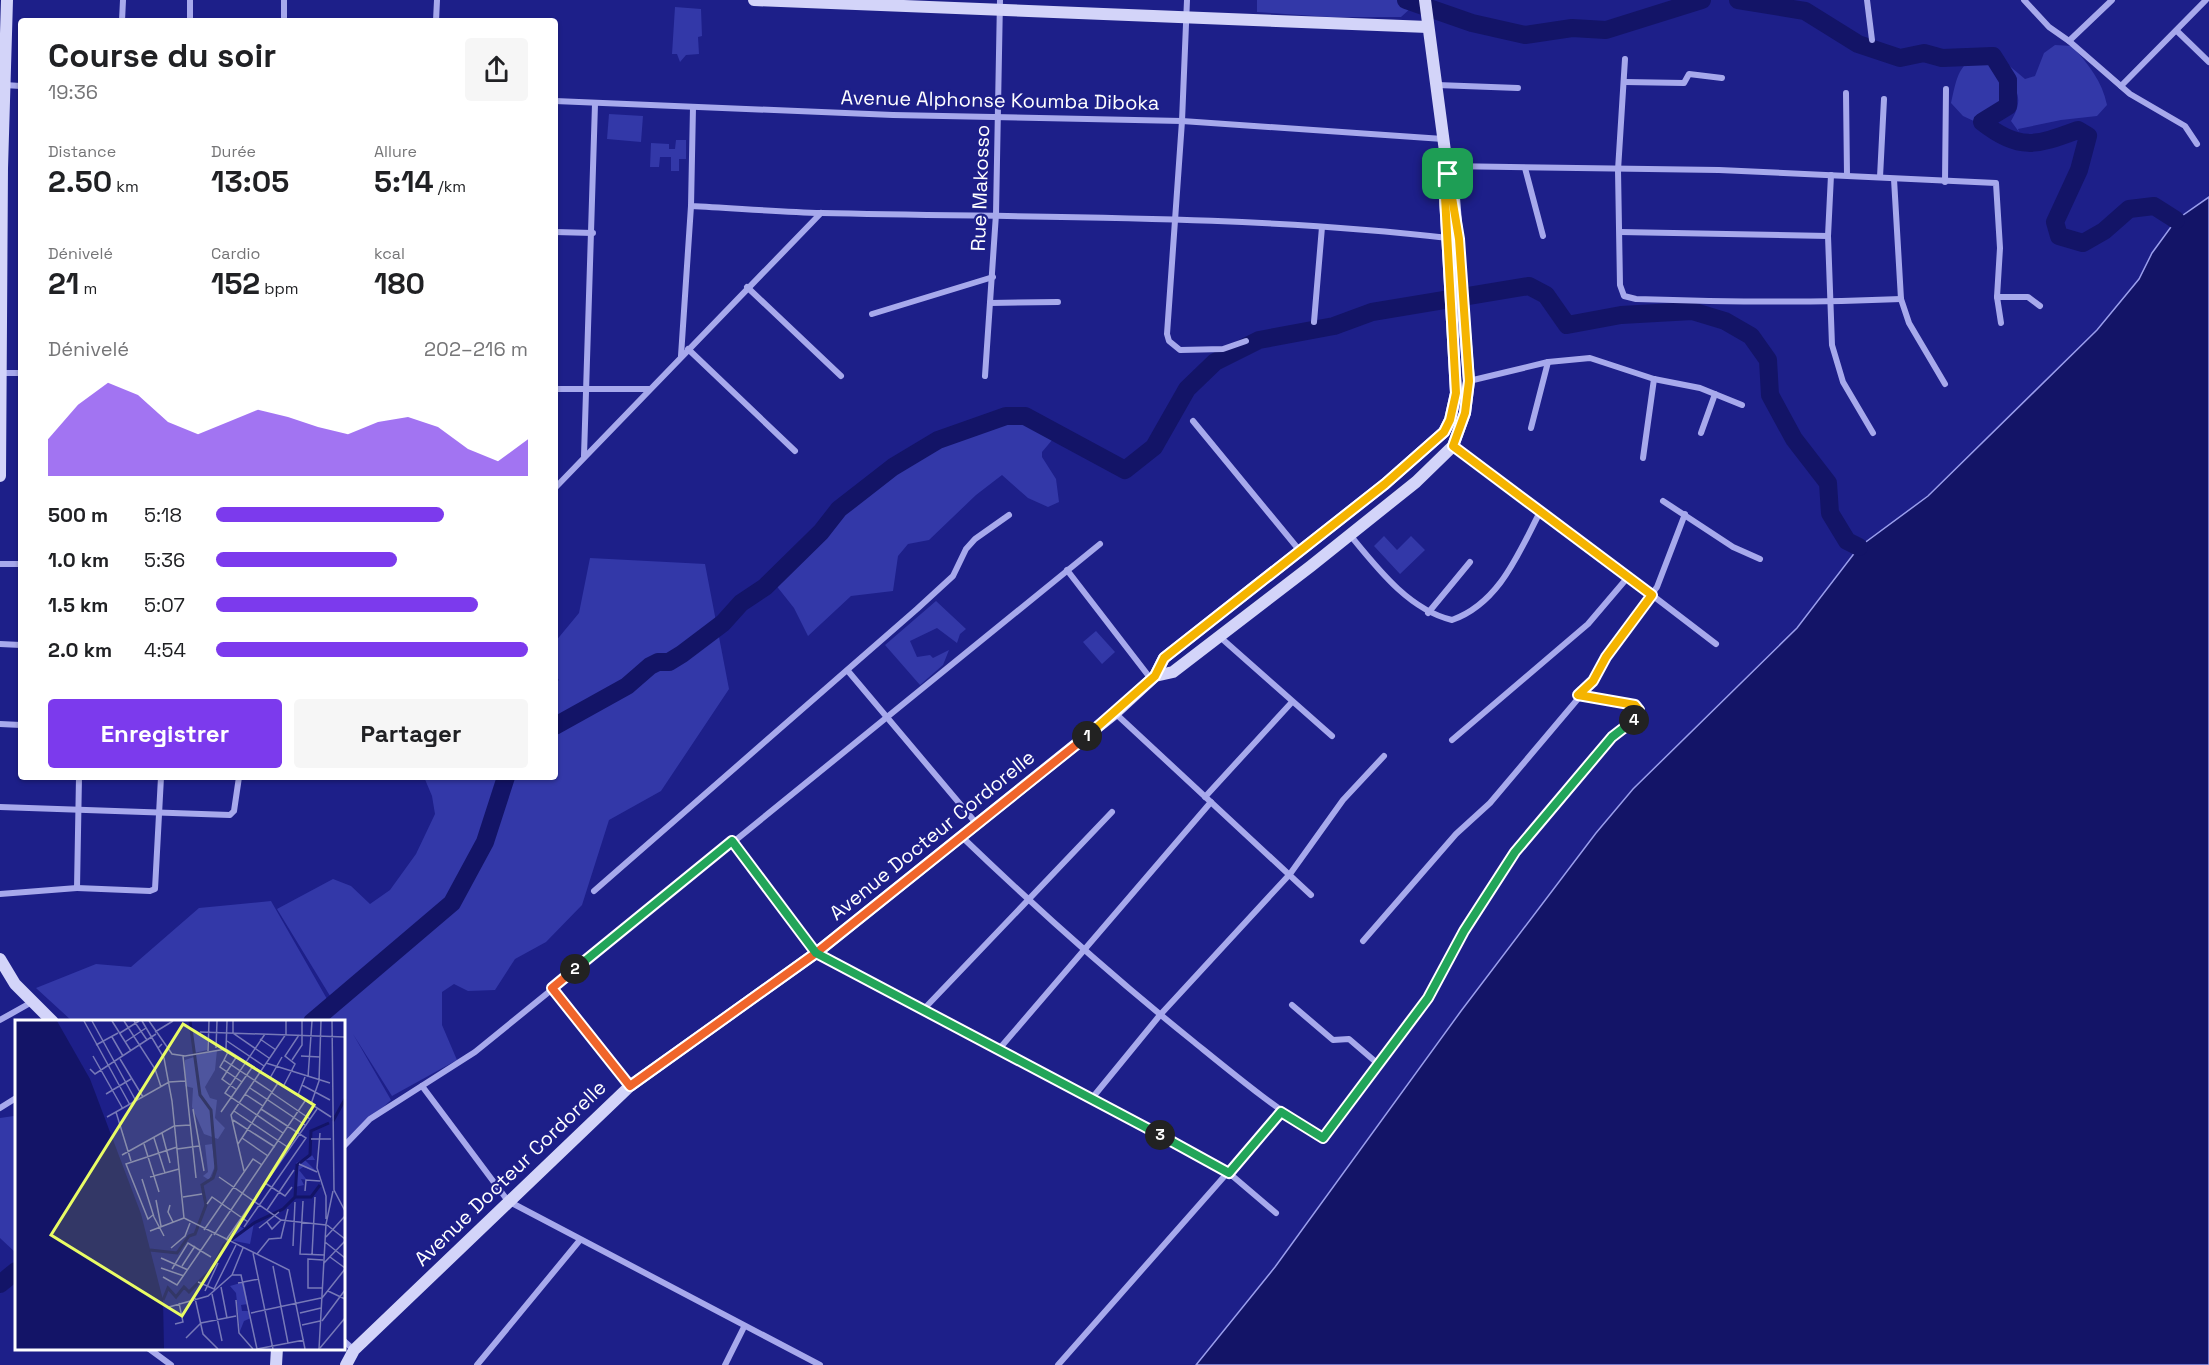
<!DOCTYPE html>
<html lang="fr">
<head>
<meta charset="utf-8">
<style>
	:root { --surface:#fff; --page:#f6f6f6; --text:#202124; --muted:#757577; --accent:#7c3aed }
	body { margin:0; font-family:"Space Grotesk",sans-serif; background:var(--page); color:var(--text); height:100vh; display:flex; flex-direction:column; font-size:22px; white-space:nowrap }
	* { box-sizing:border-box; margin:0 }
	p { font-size:20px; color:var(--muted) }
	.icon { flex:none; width:33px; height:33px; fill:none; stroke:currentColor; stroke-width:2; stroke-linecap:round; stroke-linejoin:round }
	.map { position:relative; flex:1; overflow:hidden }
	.panel { position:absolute; left:18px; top:18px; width:540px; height:762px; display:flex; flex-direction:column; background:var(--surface); border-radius:6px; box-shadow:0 2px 4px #0004 }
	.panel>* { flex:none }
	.pin { position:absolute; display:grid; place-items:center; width:51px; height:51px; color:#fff; margin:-26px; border-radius:12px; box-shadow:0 3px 9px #0006 }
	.km { position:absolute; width:30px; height:30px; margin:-15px; border-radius:50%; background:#222; color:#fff; font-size:16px; line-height:30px; text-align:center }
	.round { display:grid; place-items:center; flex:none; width:63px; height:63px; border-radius:6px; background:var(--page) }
	.summary { display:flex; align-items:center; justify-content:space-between; height:102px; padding:0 30px }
	h1 { font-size:33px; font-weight:600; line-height:45px }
	.stats { display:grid; grid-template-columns:repeat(3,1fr); gap:9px; height:102px; padding:6px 30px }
	.stats div { display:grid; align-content:center }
	.stats b { font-size:30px; font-weight:600 }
	.stats small { font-size:16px; font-weight:400 }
	.stats p { font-size:16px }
	.chart { height:168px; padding:12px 30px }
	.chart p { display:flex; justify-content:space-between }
	.chart svg { width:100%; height:108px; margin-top:6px; fill:var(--accent); opacity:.7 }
	.action { display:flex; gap:12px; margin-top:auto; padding:12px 30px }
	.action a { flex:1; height:69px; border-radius:6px; background:var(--accent); color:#fff; font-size:24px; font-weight:600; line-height:69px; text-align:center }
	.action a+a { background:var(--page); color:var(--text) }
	ul { padding:0 30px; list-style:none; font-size:20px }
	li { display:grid; grid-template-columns:96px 72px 1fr; align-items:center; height:45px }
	li i { height:15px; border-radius:8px; background:var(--accent) }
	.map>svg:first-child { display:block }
	.green { fill:#3338a8 }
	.water { fill:#131467; stroke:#9a9eed; stroke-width:1.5 }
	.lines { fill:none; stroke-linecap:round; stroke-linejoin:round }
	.river { stroke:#131467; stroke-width:18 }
	.street { stroke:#a7a9ec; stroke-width:6 }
	.secondary { stroke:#d3d4f9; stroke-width:12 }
	.split-1-casing { stroke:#fff; stroke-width:12 }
	.split-2-casing { stroke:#fff; stroke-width:12 }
	.split-3-casing { stroke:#fff; stroke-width:12 }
	.split-4-casing { stroke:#fff; stroke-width:12 }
	.split-5-casing { stroke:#fff; stroke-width:12 }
	.split-1 { stroke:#f5b400; stroke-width:8 }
	.split-2 { stroke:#f0652b; stroke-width:8 }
	.split-3 { stroke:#22a559; stroke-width:8 }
	.split-4 { stroke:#22a559; stroke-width:8 }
	.split-5 { stroke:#f5b400; stroke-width:8 }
	.labels { text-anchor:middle; stroke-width:4.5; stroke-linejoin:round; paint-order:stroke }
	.street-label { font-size:20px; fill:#fff; stroke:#1d1f89 }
	.inset-river { fill:none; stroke:#131467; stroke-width:3 }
	.inset-road { fill:none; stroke:#7779b8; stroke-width:1.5 }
	.view { fill:#e9fc65; fill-opacity:0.15; stroke:#e9fc65; stroke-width:3 }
	.inset-edge { fill:none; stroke:#fff; stroke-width:3 }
</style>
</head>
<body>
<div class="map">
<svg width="2209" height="1365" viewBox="0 0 2209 1365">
	<rect width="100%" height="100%" fill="#1d1f89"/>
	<g class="green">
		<path d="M1257,0H1408L1412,7L1401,17H1330L1257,12Z"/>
		<path d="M675,7L701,9L702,36L698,37L699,54L686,55L680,62L677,54H672Z"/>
		<path d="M2055,45L2072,46C2089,65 2102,81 2107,105L2097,116L2061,120L2018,129L2019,132L2011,121C2029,91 2008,88 2006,63L2025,79L2035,76L2044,53Z"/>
		<path d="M1979,57C1997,61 2012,82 2003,101C1999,109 1985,115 1978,123L1963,116L1951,103C1956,83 1957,63 1979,57Z"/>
		<path d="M609,114L643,116L641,142L607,139Z"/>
		<path d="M676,140H686V159H679V171H671V157H660L659,167H650L651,143L669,144V149H675Z"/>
		<path d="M1014,420L1045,431L1053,439L1042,452V457L1056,479L1059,502L1048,507L1028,498L1002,475L976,495L929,540L908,544L898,556L893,591L851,596L808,636L794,608L775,584L863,495L924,453Z"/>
		<path d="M1384,536L1397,550L1411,536L1425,550L1400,574L1374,546Z"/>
		<path d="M590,558L705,564L729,689L661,791L609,820L582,905L546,942L515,959L495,990L468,991L454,984L442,992V1025L457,1060L392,1096L353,1034L391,1100L344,1143V1022L324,1021L338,1009L277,909L333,879L351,886L370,904L390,890L416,854L435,814L432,796L424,777H555V683L559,680L555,674V642L579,613Z"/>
		<path d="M936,601L966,629L960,634L957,643L937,628L910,641L917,657L930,655L933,658L949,650L943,665L920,685L885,645Z"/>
		<path d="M1096,631L1115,652L1102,664L1083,642Z"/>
		<path d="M271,901L327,999L302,1021H72L36,988L96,964L131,967L199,908Z"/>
		<path d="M14,1116L16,1117V1253L0,1238V1118Z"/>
	</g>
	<path class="water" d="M2209,197V1365H1196L1275,1267L1461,1011L1596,833L1633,789L1797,628L1859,547L1928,496L2097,330L2139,279L2152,253L2176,220Z"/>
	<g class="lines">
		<g class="river">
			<path d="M1406,0L1472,23L1525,35L1572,28L1606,30L1702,0"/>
			<path d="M1738,0L1805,11L1858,44L1900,58L1924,53L1942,58L1993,56L2008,80V106L1982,122C2020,152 2037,145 2078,130L2088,136L2079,170L2055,222L2059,236L2083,243L2104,231L2129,209L2154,206L2176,220"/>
			<path d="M555,726L627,686L650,666L658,662H669L682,654L723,623L741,603L765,587L821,532L839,509L893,467L938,440L1006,416H1025L1125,470L1154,447L1187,389L1215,362L1259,340L1334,326L1372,312L1529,286L1546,295L1567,325L1621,315L1692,311L1725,321L1751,336L1768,360L1770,395L1794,439L1828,483L1830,513L1847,541L1859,547"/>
			<path d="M312,1022L452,903L485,842L506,777"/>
			<path d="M0,1284L16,1271"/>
		</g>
		<g class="street">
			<path d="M284,0V21"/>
			<path d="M1187,0L1182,121L1167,334L1169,341L1180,350L1223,349L1246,341"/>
			<path d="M1867,0L1872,40"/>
			<path d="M2024,0L2049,27L2069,41L2130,94L2185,126L2197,144"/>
			<path d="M122,21L123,0"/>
			<path d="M190,21V0"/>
			<path d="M436,21L437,0"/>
			<path d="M2177,31L2209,62"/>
			<path d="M2069,41L2112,0"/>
			<path d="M1625,59L1618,170L1620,285L1624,296L1636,299C1724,302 1812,303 1901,299"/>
			<path d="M1625,82L1684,83L1689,74L1722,78"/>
			<path d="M4,85L21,86"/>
			<path d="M1437,85L1518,88"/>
			<path d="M2121,86L2206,0"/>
			<path d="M1846,93L1847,175"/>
			<path d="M555,101L893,115L1182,121L1443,139"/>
			<path d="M693,107L691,206C734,208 778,212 822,213C1031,218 1240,214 1448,238"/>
			<path d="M1447,166L1719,170L1996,183L2000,248L1997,297L2001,323"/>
			<path d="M1525,168L1543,236"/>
			<path d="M1831,175L1828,236L1832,345L1843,382L1873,433"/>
			<path d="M1880,177L1884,99"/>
			<path d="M1894,179L1901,299L1909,323L1945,384"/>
			<path d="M1945,182L1946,89"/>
			<path d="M555,232L593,233"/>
			<path d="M1620,232L1828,236"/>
			<path d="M747,287L841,376"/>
			<path d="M1997,297H2028L2040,306"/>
			<path d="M990,303L1058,302"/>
			<path d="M872,314L993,277"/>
			<path d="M1314,322L1322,227"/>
			<path d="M688,349L795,451"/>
			<path d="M681,356L691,206"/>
			<path d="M1,373H21"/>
			<path d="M985,376L996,214L1000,0"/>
			<path d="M1469,381L1548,362L1590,358L1654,379L1700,388L1742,405"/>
			<path d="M555,389H649"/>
			<path d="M1193,421L1300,551"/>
			<path d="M1531,428L1548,362"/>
			<path d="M1701,433L1715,394"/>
			<path d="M1453,446L1541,510L1716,644"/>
			<path d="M584,456L595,104"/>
			<path d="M1643,458L1654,379"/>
			<path d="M555,488L821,213"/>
			<path d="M1663,501L1733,547L1760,559"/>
			<path d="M1350,535C1377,568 1409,610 1452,620C1500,603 1519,552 1541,510"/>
			<path d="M0,564H21"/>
			<path d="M1067,570L1151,679"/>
			<path d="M1428,613L1470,562"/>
			<path d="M1220,637L1332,736"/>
			<path d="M0,644L21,645"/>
			<path d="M848,671L976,823"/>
			<path d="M1115,713L1311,895"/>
			<path d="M0,724L21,725"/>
			<path d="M1452,740L1588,624L1628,577"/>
			<path d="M1205,797L1292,702"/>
			<path d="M0,807L230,815L234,811L239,777"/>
			<path d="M961,836C1036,908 1113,977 1194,1042C1236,1076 1277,1110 1323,1138L1428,998L1464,931L1514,852L1612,737L1633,720L1639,710L1635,705L1578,695"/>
			<path d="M732,841L816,953L1093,1097L1229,1173L1276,1213"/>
			<path d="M77,888L150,891L155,889L161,777"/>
			<path d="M594,891L917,609L953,576L966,549L975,539L1009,515"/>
			<path d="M0,894L77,888L79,777"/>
			<path d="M1363,941L1456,834L1490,803L1593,681L1606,657L1657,587L1685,514"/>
			<path d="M552,988L630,1086"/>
			<path d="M1292,1005L1333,1040L1349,1039L1377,1063"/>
			<path d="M923,1010L1112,812"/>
			<path d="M0,1020L32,1002"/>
			<path d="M1000,1048L1211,802"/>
			<path d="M422,1086L508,1201L820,1365"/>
			<path d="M1093,1097L1160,1015L1290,874L1343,800L1384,756"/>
			<path d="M0,1108L16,1098"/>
			<path d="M344,1146L370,1119L475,1052L1100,544"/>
			<path d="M344,1341L354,1350"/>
			<path d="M148,1348L171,1365"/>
			<path d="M477,1365L580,1240"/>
			<path d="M725,1365L744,1327"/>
			<path d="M1058,1365L1281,1112"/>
		</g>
		<g class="secondary">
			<path d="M754,0L1428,27"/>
			<path d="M0,476L2,168L7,0"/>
			<path d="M1155,676L1164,658L1385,484L1444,432L1450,420L1456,393L1445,197L1446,180"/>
			<path d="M0,959L15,984L53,1022"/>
			<path d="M276,1365L277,1348"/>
			<path d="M346,1365L354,1350L630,1086L816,953L1115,713L1155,676L1173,672L1311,566L1416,482L1453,446L1465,413L1469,381L1454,198L1448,174L1425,0"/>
		</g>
	</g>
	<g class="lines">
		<g class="split-1-casing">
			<path id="split-1" d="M1087,736L1155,676L1164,658L1385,484L1444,432L1450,420L1456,393L1445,197L1448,174"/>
		</g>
		<g class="split-2-casing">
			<path id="split-2" d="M575,969L552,988L630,1086L816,953L1087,736"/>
		</g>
		<g class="split-3-casing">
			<path id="split-3" d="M575,969L732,841L816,953L1160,1135"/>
		</g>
		<g class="split-4-casing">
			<path id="split-4" d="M1160,1135L1229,1173L1281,1112L1323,1138L1428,998L1464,931L1515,852L1612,737L1634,720"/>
		</g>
		<g class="split-5-casing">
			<path id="split-5" d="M1448,174L1459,239L1469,381L1465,413L1453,446L1652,595L1606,657L1593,681L1578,695L1635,705L1639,710L1634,720"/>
		</g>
		<use href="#split-1" class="split-1"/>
		<use href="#split-2" class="split-2"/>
		<use href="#split-3" class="split-3"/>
		<use href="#split-4" class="split-4"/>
		<use href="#split-5" class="split-5"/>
	</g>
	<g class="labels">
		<g class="street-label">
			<text transform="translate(1000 100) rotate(1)" y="7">Avenue Alphonse Koumba Diboka</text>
			<text transform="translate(980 188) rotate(-88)" y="7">Rue Makosso</text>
			<text transform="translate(932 835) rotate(-39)" y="7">Avenue Docteur Cordorelle</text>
			<text transform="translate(510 1173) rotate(-44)" y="7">Avenue Docteur Cordorelle</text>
		</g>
	</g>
	<g transform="translate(15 1020)">
		<rect width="330" height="330" fill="#1d1f89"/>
		<path d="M180,11L192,17V30L179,33L177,13ZM202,30L200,50L190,67L195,78L202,80L200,98L210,108L203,119L189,114L177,87L178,68L170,66V40L179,37L183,57L180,35ZM197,124L200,146L194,160L188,156L193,152L190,125ZM297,135L300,140H290L301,151L288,147L284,150L292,160L286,159L289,165L280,167V173L281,143ZM239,203L235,224L214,220L223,205L231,210ZM229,262L233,284L226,285L227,291H234L236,298L229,301L225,311L221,273L215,266Z" fill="#3338a8"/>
		<path d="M0,1H42L75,59L126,194L148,280L149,329H0Z" fill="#131467"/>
		<path class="inset-river" d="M318,101L330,79M280,177H296L305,165M135,230L162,233L174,216L180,214L191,185L187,165L198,158L201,149L196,90L185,75L175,1M148,280L153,268L161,277L169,267L174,272L197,249L209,225L239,203L268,189L280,177L282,145L295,135L296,111L314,103"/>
		<path class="inset-road" d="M69,1L115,85M77,1L121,81M97,1L116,31M109,1L140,49L146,67M119,1L132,20M127,1L143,28M134,1L157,34L170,36L211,29L316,97M218,1V13L254,38M317,1L319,170L330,191M140,12L158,1M185,12L330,17M105,13L124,1M250,14L210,73L268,113M97,17L108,36M245,19L261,30M212,21L249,46M110,22L131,8M147,24L143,28L149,38L157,81L169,198L274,250L290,329M81,25L103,13M201,28L202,1M211,29L212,1M214,30L209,40L257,72M193,31L194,1M78,36L108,89M168,36L181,158M286,36L305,37M105,39L128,77M209,40L205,47L227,62M277,40L287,25V1M251,43L315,63M75,49L80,54L141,14M293,57L297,1M255,58L267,37M287,65L315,80M268,67L280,44L270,36L284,15M235,68L290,105M222,70L207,59L222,36M257,73L295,99M91,74L116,59M230,74L248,86M283,75L290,57M296,84L304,61L306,1M178,89L189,151M219,91L274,128M101,92L116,141M206,92L238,46M92,97L154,62L170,61M218,100L260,127M147,113L155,143M305,113L302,148L311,176V199M139,118L150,153M227,118L253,136M296,119H316M129,124L144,172M223,124L263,63M162,129L184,126M107,135L159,106L175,105M284,144L302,152M229,151L216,95L271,14V1M135,157L164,149M204,157L266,200L311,205M127,159L139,197L149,216M250,163L270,176L277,167M290,171L291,160L305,161M168,177L187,174M141,180L146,206M288,181L285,234L309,235M192,184L197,177L233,202M155,185L153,192L158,202M252,190L279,150M138,195L133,199L111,144L162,127M252,202L257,209L266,200M312,205L330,219M229,207L291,118L246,89M244,208L264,192M189,210L238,139L247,145M135,211L169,198M199,215L290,81M311,217L330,196M211,220L302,89M310,222L330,238M278,226L280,182M156,228L170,216L175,203M238,233L258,329M242,234L254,219L266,218L273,189M297,235L300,177M315,237L330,248M146,238L173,250M309,243L330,221M167,246L180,226M258,246L273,323M146,248L169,256M157,249L173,223L196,237M217,255L228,228M148,257L162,265L197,214M183,262L199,269L221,225M223,263L244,259M206,267L212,298M307,268H293V239L308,240M190,271L203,243M313,271L330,279M197,274L207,321M180,278L188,314L203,329M307,278L330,249M221,280L224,313L238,329M154,287L193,276L217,255H226L242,329M236,293L306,278M285,293L306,288M307,301L330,270M160,304L168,302L164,283M287,305L305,301M171,318L186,303L221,296M305,328L330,298M242,329L289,320M304,329L311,204L318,171"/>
		<path class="view" d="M168,4L299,85L167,296L36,215Z"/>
		<rect width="330" height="330" class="inset-edge"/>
	</g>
</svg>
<div class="pin" style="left:1448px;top:174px;background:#1e9e55"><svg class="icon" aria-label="arrive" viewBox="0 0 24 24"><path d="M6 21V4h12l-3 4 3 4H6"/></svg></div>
<b class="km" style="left:1087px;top:736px">1</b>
<b class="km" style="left:575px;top:969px">2</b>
<b class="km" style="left:1160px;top:1135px">3</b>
<b class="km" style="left:1634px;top:720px">4</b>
<section class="panel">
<div class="summary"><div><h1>Course du soir</h1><p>19:36</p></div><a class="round"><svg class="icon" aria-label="share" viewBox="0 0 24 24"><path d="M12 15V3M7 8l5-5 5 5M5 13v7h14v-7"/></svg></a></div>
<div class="stats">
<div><p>Distance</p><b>2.50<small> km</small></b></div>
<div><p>Durée</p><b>13:05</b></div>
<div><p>Allure</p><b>5:14<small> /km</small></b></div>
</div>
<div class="stats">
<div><p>Dénivelé</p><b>21<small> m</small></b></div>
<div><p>Cardio</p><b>152<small> bpm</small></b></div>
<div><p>kcal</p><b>180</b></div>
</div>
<div class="chart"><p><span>Dénivelé</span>202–216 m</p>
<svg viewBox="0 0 160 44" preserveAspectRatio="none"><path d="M0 44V29L10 15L20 6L30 11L40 22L50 27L60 22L70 17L80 20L90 24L100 27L110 22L120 20L130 24L140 33L150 38L160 29V44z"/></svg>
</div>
<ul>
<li><b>500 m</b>5:18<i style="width:73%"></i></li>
<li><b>1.0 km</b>5:36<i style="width:58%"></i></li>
<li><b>1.5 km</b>5:07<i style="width:84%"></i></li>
<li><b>2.0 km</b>4:54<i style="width:100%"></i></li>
</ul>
<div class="action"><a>Enregistrer</a><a>Partager</a></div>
</section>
</div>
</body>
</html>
